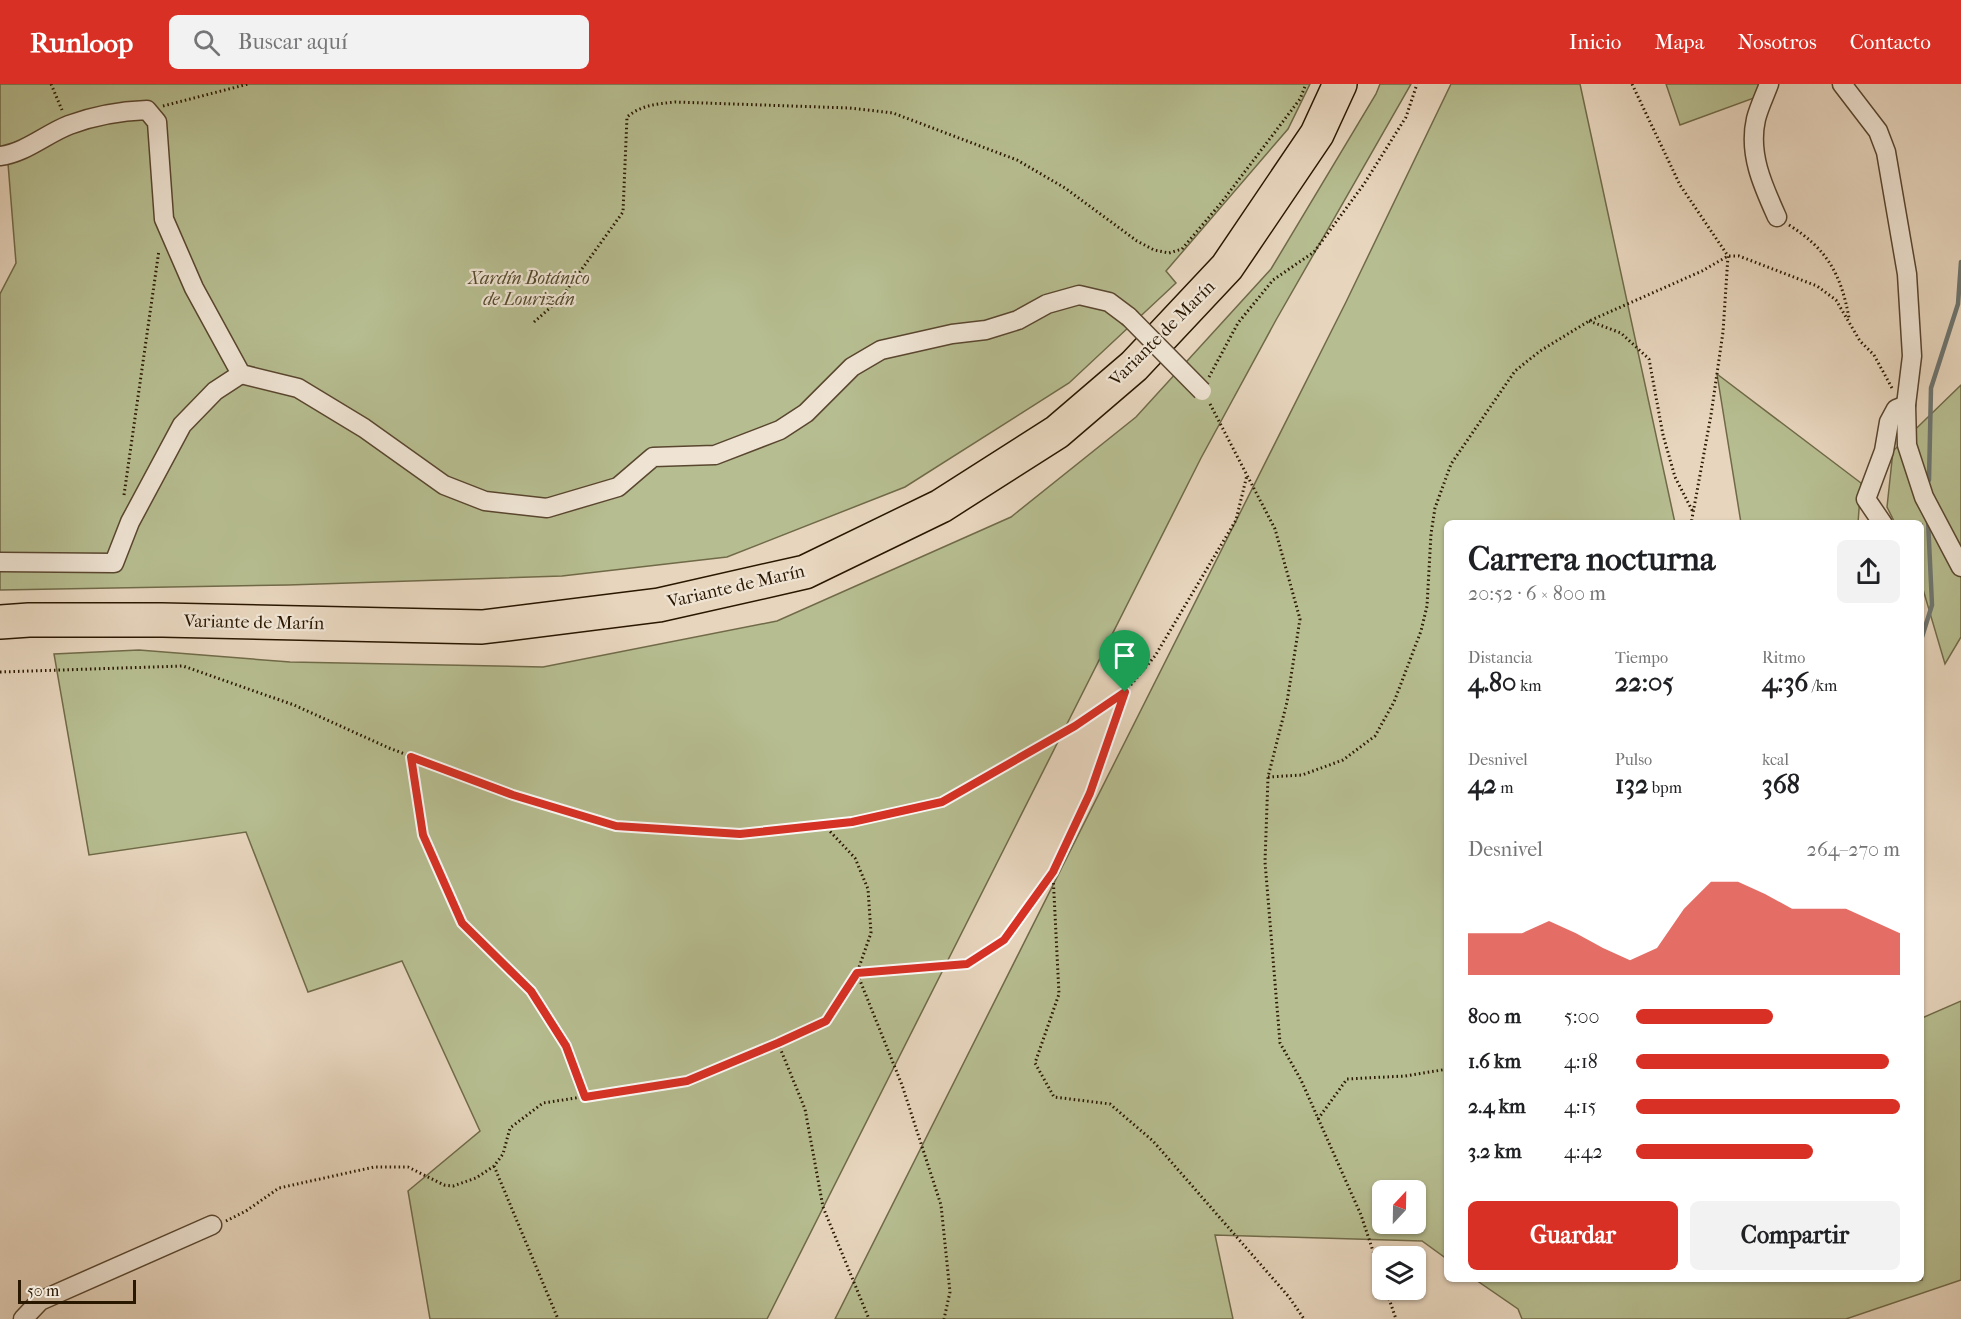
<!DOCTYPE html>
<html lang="es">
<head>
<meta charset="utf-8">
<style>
	:root { --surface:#fff; --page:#f2f2f2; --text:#202124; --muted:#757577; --accent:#d93025 }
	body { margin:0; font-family:"IM FELL French Canon",serif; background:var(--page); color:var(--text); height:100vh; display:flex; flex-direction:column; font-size:22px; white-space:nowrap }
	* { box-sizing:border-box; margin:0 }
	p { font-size:20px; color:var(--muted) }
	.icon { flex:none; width:33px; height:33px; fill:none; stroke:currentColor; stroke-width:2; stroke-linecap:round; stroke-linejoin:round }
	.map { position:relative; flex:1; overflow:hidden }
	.drawer { position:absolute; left:1444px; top:436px; width:480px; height:762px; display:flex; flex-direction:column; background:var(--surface); border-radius:9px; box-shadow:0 2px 4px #0004 }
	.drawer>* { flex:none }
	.needle { width:39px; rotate:22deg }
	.tools { position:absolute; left:1372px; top:1096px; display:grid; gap:12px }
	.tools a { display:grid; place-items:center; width:54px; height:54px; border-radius:9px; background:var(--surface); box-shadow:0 2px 4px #0004; font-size:30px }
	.scale { position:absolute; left:18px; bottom:15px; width:118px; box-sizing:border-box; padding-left:6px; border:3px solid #2a1700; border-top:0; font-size:16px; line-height:21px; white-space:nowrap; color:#2a1700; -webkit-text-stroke:4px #efe4d4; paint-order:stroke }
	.pin { position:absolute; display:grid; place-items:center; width:51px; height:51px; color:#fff; margin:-62px -26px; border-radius:50% 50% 50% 0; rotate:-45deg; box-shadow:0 0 6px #0007 }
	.pin .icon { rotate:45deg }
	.round { display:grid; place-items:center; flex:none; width:63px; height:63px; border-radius:9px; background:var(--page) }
	.headline { display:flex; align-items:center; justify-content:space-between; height:102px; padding:0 24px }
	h1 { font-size:33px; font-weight:700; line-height:45px }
	.stats { display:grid; grid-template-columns:repeat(3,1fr); gap:9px; height:102px; padding:6px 24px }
	.stats div { display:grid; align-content:center }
	.stats b { font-size:26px; font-weight:700 }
	.stats small { font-size:16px; font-weight:400 }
	.stats p { font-size:16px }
	.chart { height:168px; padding:12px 24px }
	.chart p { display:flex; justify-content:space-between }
	.chart svg { width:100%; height:108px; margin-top:6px; fill:var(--accent); opacity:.7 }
	.action { display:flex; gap:12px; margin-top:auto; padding:12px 24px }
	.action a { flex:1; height:69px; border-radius:9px; background:var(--accent); color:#fff; font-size:24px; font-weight:700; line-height:69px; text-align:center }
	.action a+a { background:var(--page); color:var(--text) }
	ul { padding:0 24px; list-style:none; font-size:20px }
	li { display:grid; grid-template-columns:96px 72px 1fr; align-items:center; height:45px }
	li i { height:15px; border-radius:8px; background:var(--accent) }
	header { display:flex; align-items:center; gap:36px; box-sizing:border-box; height:84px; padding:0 30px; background:var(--accent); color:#fff }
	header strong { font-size:28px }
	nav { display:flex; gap:33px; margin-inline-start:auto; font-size:21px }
	.search { width:420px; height:54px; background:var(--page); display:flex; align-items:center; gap:15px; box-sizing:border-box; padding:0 21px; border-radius:9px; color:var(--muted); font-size:22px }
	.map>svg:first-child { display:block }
	.green { fill:#b6bd90; stroke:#706a48; stroke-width:1.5; fill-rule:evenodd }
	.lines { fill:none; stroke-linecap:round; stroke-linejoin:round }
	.stream { stroke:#6e7671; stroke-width:4.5 }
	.street-casing { stroke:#59462f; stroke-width:21 }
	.highway-casing { stroke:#2a1700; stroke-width:36 }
	.path { stroke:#2a1700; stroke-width:3; stroke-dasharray:1.5 3; stroke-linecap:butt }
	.street { stroke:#efe4d4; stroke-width:18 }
	.highway { stroke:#e7d5bd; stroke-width:33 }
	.street-bridge-casing { stroke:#59462f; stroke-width:21; stroke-linecap:butt }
	.street-bridge { stroke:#efe4d4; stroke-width:18 }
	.route-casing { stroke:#fff; stroke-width:12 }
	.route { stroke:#d93025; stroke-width:8 }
	.labels { text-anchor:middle; stroke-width:4.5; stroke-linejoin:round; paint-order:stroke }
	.park-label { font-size:18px; font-style:italic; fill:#54492b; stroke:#efe4d4 }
	.street-label { font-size:18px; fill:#2a1700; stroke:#efe4d4 }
</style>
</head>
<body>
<header>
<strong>Runloop</strong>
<div class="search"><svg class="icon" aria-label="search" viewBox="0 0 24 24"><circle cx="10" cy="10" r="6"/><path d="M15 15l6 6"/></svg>Buscar aquí</div>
<nav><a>Inicio</a><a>Mapa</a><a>Nosotros</a><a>Contacto</a></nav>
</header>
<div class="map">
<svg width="1961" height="1235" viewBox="0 0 1961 1235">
	<rect width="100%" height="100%" fill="#e7d5bd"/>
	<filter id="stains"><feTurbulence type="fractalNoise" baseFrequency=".00333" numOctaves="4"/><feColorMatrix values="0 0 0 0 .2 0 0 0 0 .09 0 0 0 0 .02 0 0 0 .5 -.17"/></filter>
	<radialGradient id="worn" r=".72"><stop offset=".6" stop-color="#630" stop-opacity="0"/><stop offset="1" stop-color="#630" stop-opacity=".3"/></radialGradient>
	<g class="green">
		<path d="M0,0H1310L1288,45L1166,187L1176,199L1069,299L905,403L727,473L562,492L288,501L0,506V210L16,179L7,67L0,69Z"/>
		<path d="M1380,0H1411L1276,236L1201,374L767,1235H430L408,1107L480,1047L402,877L308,908L246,748L89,771L54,570L139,566L290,578L543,583L777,537L1011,433L1136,333L1271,185L1376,10Z"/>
		<path d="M1451,0H1580L1675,439L1448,440L1447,1175L1422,1157L1215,1151L1233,1235H835L1346,218ZM1383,1107H1416V1140H1383Z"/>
		<path d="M1666,0H1760L1754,14L1680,41Z"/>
		<path d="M1717,290L1861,399L1858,439H1741Z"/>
		<path d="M1961,301V553L1945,580L1922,502V440L1895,439L1887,423L1893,367Z"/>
		<path d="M1961,917V1196L1846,1235H1522L1518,1225L1476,1196H1922V934Z"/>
	</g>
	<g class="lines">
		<g class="stream">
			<path d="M1929,396L1931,304L1958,220L1961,178"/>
			<path d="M1922,553L1932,521L1928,436"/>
		</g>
		<g class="street-casing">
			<g id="street">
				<path d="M1769,0C1765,11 1759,23 1756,35C1748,70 1763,102 1777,133"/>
				<path d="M1842,0L1878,47L1886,68L1907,190L1912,272L1906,321L1907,361L1924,413L1961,483"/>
				<path d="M0,72C25,69 46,50 69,41C93,32 121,27 147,26L157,38L164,135L194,204L241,290L298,304L364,344L444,401L485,417L547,424L618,403L653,373L715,371L780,346L806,329L852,283L881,266L952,250L986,246L1018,236L1047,220L1079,211L1109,218L1129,233"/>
				<path d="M1883,440L1866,415L1884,367L1889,338L1896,325L1906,321"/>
				<path d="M0,478L114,479L130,438L182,341L215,307L241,290"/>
				<path d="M23,1235L40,1217L212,1141"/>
			</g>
		</g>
		<g class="highway-casing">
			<path id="highway" d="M0,538L29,536H162L482,543L659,521L805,488L941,422L1057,348L1134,282L1227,183L1317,50L1340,0"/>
		</g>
		<g class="path">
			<path d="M51,0L62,26"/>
			<path d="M1632,0L1680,101L1728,172L1723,248L1711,331L1691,440"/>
			<path d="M163,22L248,0"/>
			<path d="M1789,141C1827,165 1841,190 1849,234"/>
			<path d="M1589,237L1621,249L1649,275L1663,351L1675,393L1693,428"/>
			<path d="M534,238L561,214L623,128L627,33C641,21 657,20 675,18L850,24L893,29L1017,76L1065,104L1137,157L1154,166L1169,169L1182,165L1221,119L1300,15L1306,0"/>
			<path d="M1209,293L1238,239L1273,196L1314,168L1364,100L1406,33L1417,0"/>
			<path d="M1210,320L1275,445L1300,535L1287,618L1268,693L1265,778L1280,959L1301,996L1361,1131L1383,1197"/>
			<path d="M124,411L159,166"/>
			<path d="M0,588L183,582L294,621L389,664L513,711L616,742L740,750L853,738L942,718L1075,642L1125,608L1155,572L1236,436L1247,391"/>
			<path d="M411,673L423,751L462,839L531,907L566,962L585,1012"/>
			<path d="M1268,693L1302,691L1343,676L1375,652L1394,618L1421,547L1427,522L1431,450L1435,424L1451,380L1515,287L1540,267L1589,237L1702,187L1728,172H1739L1817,202L1836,216L1860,257L1874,271L1892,304"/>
			<path d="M824,741L855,774L868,805L871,849L857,889L902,1001L941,1121L950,1208L944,1235"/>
			<path d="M1053,790L1059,910L1035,979L1054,1013L1110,1020L1153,1057L1289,1213L1304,1235"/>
			<path d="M778,959L805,1025L823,1123L869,1235"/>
			<path d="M1318,1035L1347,995L1405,992L1448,985"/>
			<path d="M494,1082L558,1235"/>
			<path d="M226,1137L246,1127L279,1104L374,1083H408L444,1101L453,1102L476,1094L494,1082L503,1070L510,1044L543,1019L687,997L778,959L826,937L857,889L967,880L1004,856L1053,788L1090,709L1125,608"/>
			<path d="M1386,1206L1396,1235"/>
		</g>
		<use href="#street" class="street"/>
		<use href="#highway" class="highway"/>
		<g class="street-bridge-casing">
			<path id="street-bridge" d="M1129,233L1202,307"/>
		</g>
		<use href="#street-bridge" class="street-bridge"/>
	</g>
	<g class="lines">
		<g class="route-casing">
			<path id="route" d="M1125,608L1090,709L1053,788L1004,856L967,880L857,889L826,937L778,959L687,997L585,1013L566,962L531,907L462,839L423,751L411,673L513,711L616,742L740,750L852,738L942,718L1075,642Z"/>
		</g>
		<use href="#route" class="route"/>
	</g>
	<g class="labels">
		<g class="park-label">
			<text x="529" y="200">Xardín Botánico<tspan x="529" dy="21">de Lourizán</tspan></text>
		</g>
		<g class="street-label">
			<text transform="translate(1162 249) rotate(-45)" y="6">Variante de Marín</text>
			<text transform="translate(736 502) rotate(-13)" y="6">Variante de Marín</text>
			<text transform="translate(254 538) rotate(1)" y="6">Variante de Marín</text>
		</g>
	</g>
	<rect width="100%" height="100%" filter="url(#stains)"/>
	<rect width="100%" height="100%" fill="url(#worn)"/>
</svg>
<div class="tools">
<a><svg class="needle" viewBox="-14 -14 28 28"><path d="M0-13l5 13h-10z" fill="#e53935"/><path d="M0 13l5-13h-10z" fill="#757577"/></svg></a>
<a><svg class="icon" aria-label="layers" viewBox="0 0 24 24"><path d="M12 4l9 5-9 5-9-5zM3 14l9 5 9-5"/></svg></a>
</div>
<div class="scale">50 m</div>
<div class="pin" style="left:1125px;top:608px;background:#1e9e55"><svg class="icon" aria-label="arrive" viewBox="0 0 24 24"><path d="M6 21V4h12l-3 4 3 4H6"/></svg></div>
<section class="drawer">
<div class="headline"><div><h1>Carrera nocturna</h1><p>20:52 · 6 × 800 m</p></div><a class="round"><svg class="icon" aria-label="share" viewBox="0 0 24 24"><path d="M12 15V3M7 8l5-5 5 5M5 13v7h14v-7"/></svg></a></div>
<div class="stats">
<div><p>Distancia</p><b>4.80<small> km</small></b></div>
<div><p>Tiempo</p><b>22:05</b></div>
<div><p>Ritmo</p><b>4:36<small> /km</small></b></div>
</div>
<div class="stats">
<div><p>Desnivel</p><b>42<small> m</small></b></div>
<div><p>Pulso</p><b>132<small> bpm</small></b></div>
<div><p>kcal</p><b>368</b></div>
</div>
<div class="chart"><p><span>Desnivel</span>264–270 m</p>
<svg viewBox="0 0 160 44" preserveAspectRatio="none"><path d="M0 44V27L10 27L20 27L30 22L40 27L50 33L60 38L70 33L80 17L90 6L100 6L110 11L120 17L130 17L140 17L150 22L160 27V44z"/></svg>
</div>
<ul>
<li><b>800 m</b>5:00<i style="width:52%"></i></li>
<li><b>1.6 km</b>4:18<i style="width:96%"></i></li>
<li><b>2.4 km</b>4:15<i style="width:100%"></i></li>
<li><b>3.2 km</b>4:42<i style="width:67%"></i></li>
</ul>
<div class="action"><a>Guardar</a><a>Compartir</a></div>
</section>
</div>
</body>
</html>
